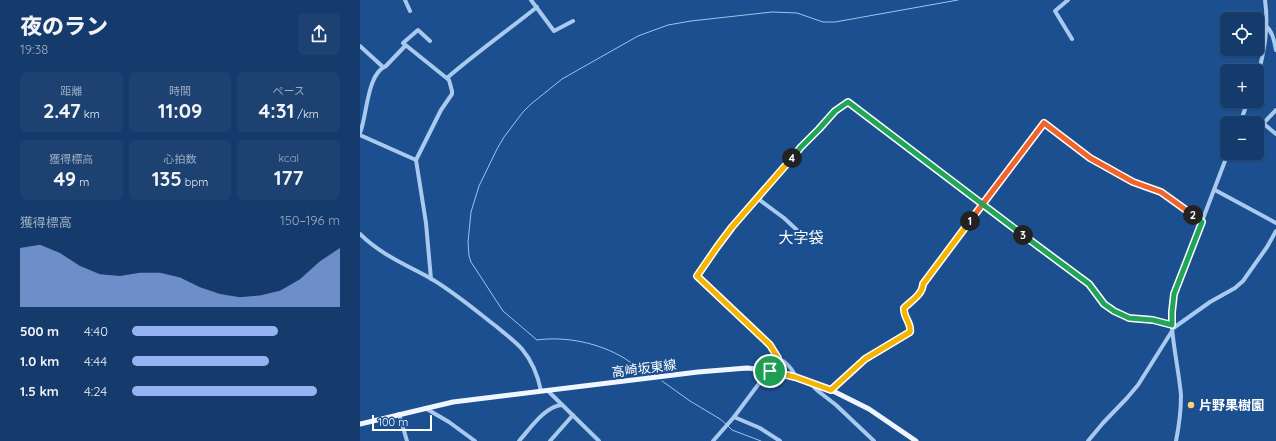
<!DOCTYPE html>
<html lang="ja">
<head>
<meta charset="utf-8">
<style>
	:root { --surface:#143b6b; --page:#1d4271; --text:#f1f3f6; --muted:#9dadc1; --line:#33557e; --accent:#95b2f1 }
	body { margin:0; font-family:Quicksand,"Noto Sans JP",sans-serif; background:var(--page); color:var(--text); height:100vh; display:flex; flex-direction:column; font-size:15px; white-space:nowrap }
	* { box-sizing:border-box; margin:0 }
	p { font-size:13px; color:var(--muted) }
	.icon { flex:none; width:22px; height:22px; fill:none; stroke:currentColor; stroke-width:2; stroke-linecap:round; stroke-linejoin:round }
	.map { position:relative; flex:1; overflow:hidden }
	.drawer { display:flex; flex-direction:column; background:var(--surface); width:360px }
	.drawer>* { flex:none }
	.fabs { position:absolute; left:860px; top:12px; display:grid; gap:8px }
	.fabs a { display:grid; place-items:center; width:44px; height:44px; border-radius:6px; background:var(--surface); box-shadow:0 1px 3px #0004,0 0 0 1px var(--line); font-size:20px }
	.scale { position:absolute; left:12px; bottom:10px; width:60px; box-sizing:border-box; padding-left:4px; border:2px solid #fff; border-top:0; font-size:11px; line-height:14px; white-space:nowrap; color:#fff; -webkit-text-stroke:3px #1b4f8f; paint-order:stroke }
	.pin { position:absolute; display:grid; place-items:center; width:34px; height:34px; color:#fff; margin:-17px; border:2px solid #fff; border-radius:50%; box-shadow:0 1px 4px #0007 }
	.km { position:absolute; width:20px; height:20px; margin:-10px; border-radius:50%; background:#222; color:#fff; font-size:11px; line-height:20px; text-align:center }
	.round { display:grid; place-items:center; flex:none; width:42px; height:42px; border-radius:6px; background:var(--page) }
	.headline { display:flex; align-items:center; justify-content:space-between; height:68px; padding:0 20px }
	h1 { font-size:22px; font-weight:800; line-height:30px }
	.stats { display:grid; grid-template-columns:repeat(3,1fr); gap:6px; height:68px; padding:4px 20px }
	.stats div { display:grid; align-content:center; border-radius:6px; background:var(--page); text-align:center }
	.stats b { font-size:20px; font-weight:800 }
	.stats small { font-size:11px; font-weight:400 }
	.stats p { font-size:11px }
	.chart { height:112px; padding:8px 20px }
	.chart p { display:flex; justify-content:space-between }
	.chart svg { width:100%; height:72px; margin-top:4px; fill:var(--accent); opacity:.7 }
	ul { padding:0 20px; list-style:none; font-size:13px }
	li { display:grid; grid-template-columns:64px 48px 1fr; align-items:center; height:30px }
	li i { height:10px; border-radius:5px; background:var(--accent) }
	main { display:flex; flex:1; min-height:0 }
	.map>svg:first-child { display:block }
	.lines { fill:none; stroke-linecap:round; stroke-linejoin:round }
	.stream { stroke:#9cc4f0; stroke-width:1 }
	.minor { stroke:#a9c9ee; stroke-width:4 }
	.major { stroke:#f0f6ff; stroke-width:5 }
	.split-1-casing { stroke:#fff; stroke-width:8 }
	.split-2-casing { stroke:#fff; stroke-width:8 }
	.split-3-casing { stroke:#fff; stroke-width:8 }
	.split-4-casing { stroke:#fff; stroke-width:8 }
	.split-5-casing { stroke:#fff; stroke-width:8 }
	.split-1 { stroke:#f5b400; stroke-width:5 }
	.split-2 { stroke:#f0652b; stroke-width:5 }
	.split-3 { stroke:#22a559; stroke-width:5 }
	.split-4 { stroke:#22a559; stroke-width:5 }
	.split-5 { stroke:#f5b400; stroke-width:5 }
	.poi-dot { fill:#ffd166; stroke:#1b4f8f; stroke-width:1.5 }
	.labels { text-anchor:middle; stroke-width:4; stroke-linejoin:round; paint-order:stroke }
	.street-label { font-size:13px; fill:#fff; stroke:#1b4f8f }
	.poi-label { font-size:13px; font-weight:bold; fill:#fff; stroke:#1b4f8f; text-anchor:start }
	.quarter-label { font-size:15px; fill:#fff; stroke:#1b4f8f }
</style>
</head>
<body>
<main>
<section class="drawer">
<div class="headline"><div><h1>夜のラン</h1><p>19:38</p></div><a class="round"><svg class="icon" aria-label="share" viewBox="0 0 24 24"><path d="M12 15V3M7 8l5-5 5 5M5 13v7h14v-7"/></svg></a></div>
<div class="stats">
<div><p>距離</p><b>2.47<small> km</small></b></div>
<div><p>時間</p><b>11:09</b></div>
<div><p>ペース</p><b>4:31<small> /km</small></b></div>
</div>
<div class="stats">
<div><p>獲得標高</p><b>49<small> m</small></b></div>
<div><p>心拍数</p><b>135<small> bpm</small></b></div>
<div><p>kcal</p><b>177</b></div>
</div>
<div class="chart"><p><span>獲得標高</span>150–196 m</p>
<svg viewBox="0 0 160 44" preserveAspectRatio="none"><path d="M0 44V8L10 6L20 11L30 19L40 24L50 25L60 23L70 23L80 26L90 32L100 36L110 38L120 37L130 34L140 27L150 16L160 8V44z"/></svg>
</div>
<ul>
<li><b>500 m</b>4:40<i style="width:70%"></i></li>
<li><b>1.0 km</b>4:44<i style="width:66%"></i></li>
<li><b>1.5 km</b>4:24<i style="width:89%"></i></li>
</ul>
</section>
<div class="map">
<svg width="916" height="441" viewBox="0 0 916 441">
	<rect width="100%" height="100%" fill="#1b4f8f"/>
	<g class="lines">
		<g class="stream">
			<path d="M288,374C280,369 272,363 264,358C239,343 206,336 177,340L143,311L111,262L109,256L108,242L111,212L119,186L137,149L144,137L163,112L171,104L202,79L278,36L308,25L331,21L412,12L437,13L463,22H475L598,0"/>
			<path d="M302,381L330,401L360,419L366,424"/>
			<path d="M368,426L372,430L401,441"/>
		</g>
		<g class="minor">
			<path d="M45,0L50,11"/>
			<path d="M171,0L194,31L213,21"/>
			<path d="M708,0L695,11L712,39"/>
			<path d="M907,27C913,33 914,41 916,50"/>
			<path d="M70,41L58,30L43,43L89,80L92,91V94L81,110L56,160L66,223L71,279"/>
			<path d="M0,46L23,67"/>
			<path d="M87,78C116,53 147,31 177,7"/>
			<path d="M897,79C904,52 909,28 905,0"/>
			<path d="M880,123L888,101"/>
			<path d="M904,124L916,134"/>
			<path d="M897,130L916,110"/>
			<path d="M0,133C7,116 7,73 26,66L45,46"/>
			<path d="M0,135L56,160"/>
			<path d="M855,190L916,223"/>
			<path d="M397,198L424,218L438,231"/>
			<path d="M0,234C20,254 46,265 70,278C94,292 115,310 137,327C145,334 155,341 162,349C172,361 178,376 181,391"/>
			<path d="M812,329L850,302L875,288L883,281L907,247L916,231"/>
			<path d="M418,358C425,361 434,370 435,377"/>
			<path d="M451,384L458,391L476,405L514,441"/>
			<path d="M187,390L239,441"/>
			<path d="M471,390L505,359L550,333C552,324 543,317 544,308C551,301 563,294 563,284L684,123L730,158L773,182L801,192L842,221"/>
			<path d="M65,408L89,422L115,441"/>
			<path d="M39,414L47,441"/>
			<path d="M374,417L400,428L420,441"/>
			<path d="M159,441C170,429 185,406 202,405"/>
			<path d="M190,441L213,415"/>
			<path d="M353,441L374,417L418,358L410,345L337,276V275L372,227L426,166L441,147L459,129L475,111L488,102L729,284L744,304L759,314L769,318L793,320L812,325"/>
			<path d="M728,441L743,423L767,398L778,385L812,331"/>
			<path d="M816,441C819,426 821,411 821,395C819,373 814,351 812,328C811,317 812,306 814,295L868,153"/>
		</g>
		<path class="major" d="M0,424L93,402L338,372L387,368L405,370L423,374L471,390L509,409L556,441"/>
	</g>
	<g class="lines">
		<g class="split-1-casing">
			<path id="split-1" d="M410,371L435,377L471,390L505,359L550,332C552,324 543,317 544,308C551,301 563,294 563,284L610,221"/>
		</g>
		<g class="split-2-casing">
			<path id="split-2" d="M610,221L684,123L730,158L773,182L801,192L833,215"/>
		</g>
		<g class="split-3-casing">
			<path id="split-3" d="M663,235L729,284L744,304L754,311L769,318L793,320L812,325V312L814,294L842,222L833,215"/>
		</g>
		<g class="split-4-casing">
			<path id="split-4" d="M432,158L441,147L459,129L475,111L488,102L663,235"/>
		</g>
		<g class="split-5-casing">
			<path id="split-5" d="M410,371L418,358L410,345L337,276L357,247L372,227L432,158"/>
		</g>
		<use href="#split-1" class="split-1"/>
		<use href="#split-2" class="split-2"/>
		<use href="#split-3" class="split-3"/>
		<use href="#split-4" class="split-4"/>
		<use href="#split-5" class="split-5"/>
	</g>
	<circle class="poi-dot" cx="831" cy="405" r="4"/>
	<g class="labels">
		<g class="street-label">
			<text transform="translate(284 368) rotate(-7)" y="5">高崎坂東線</text>
		</g>
		<g class="poi-label">
			<text x="839" y="410">片野果樹園</text>
		</g>
		<g class="quarter-label">
			<text x="441" y="243">大字袋</text>
		</g>
	</g>
</svg>
<div class="fabs">
<a><svg class="icon" aria-label="locate" viewBox="0 0 24 24"><circle cx="12" cy="12" r="6"/><path d="M12 2v4M12 18v4M2 12h4M18 12h4"/></svg></a>
<a>+</a>
<a>−</a>
</div>
<div class="scale">100 m</div>
<div class="pin" style="left:410px;top:371px;background:#1e9e55"><svg class="icon" aria-label="arrive" viewBox="0 0 24 24"><path d="M6 21V4h12l-3 4 3 4H6"/></svg></div>
<b class="km" style="left:610px;top:221px">1</b>
<b class="km" style="left:833px;top:215px">2</b>
<b class="km" style="left:663px;top:235px">3</b>
<b class="km" style="left:432px;top:158px">4</b>
</div>
</main>
</body>
</html>
